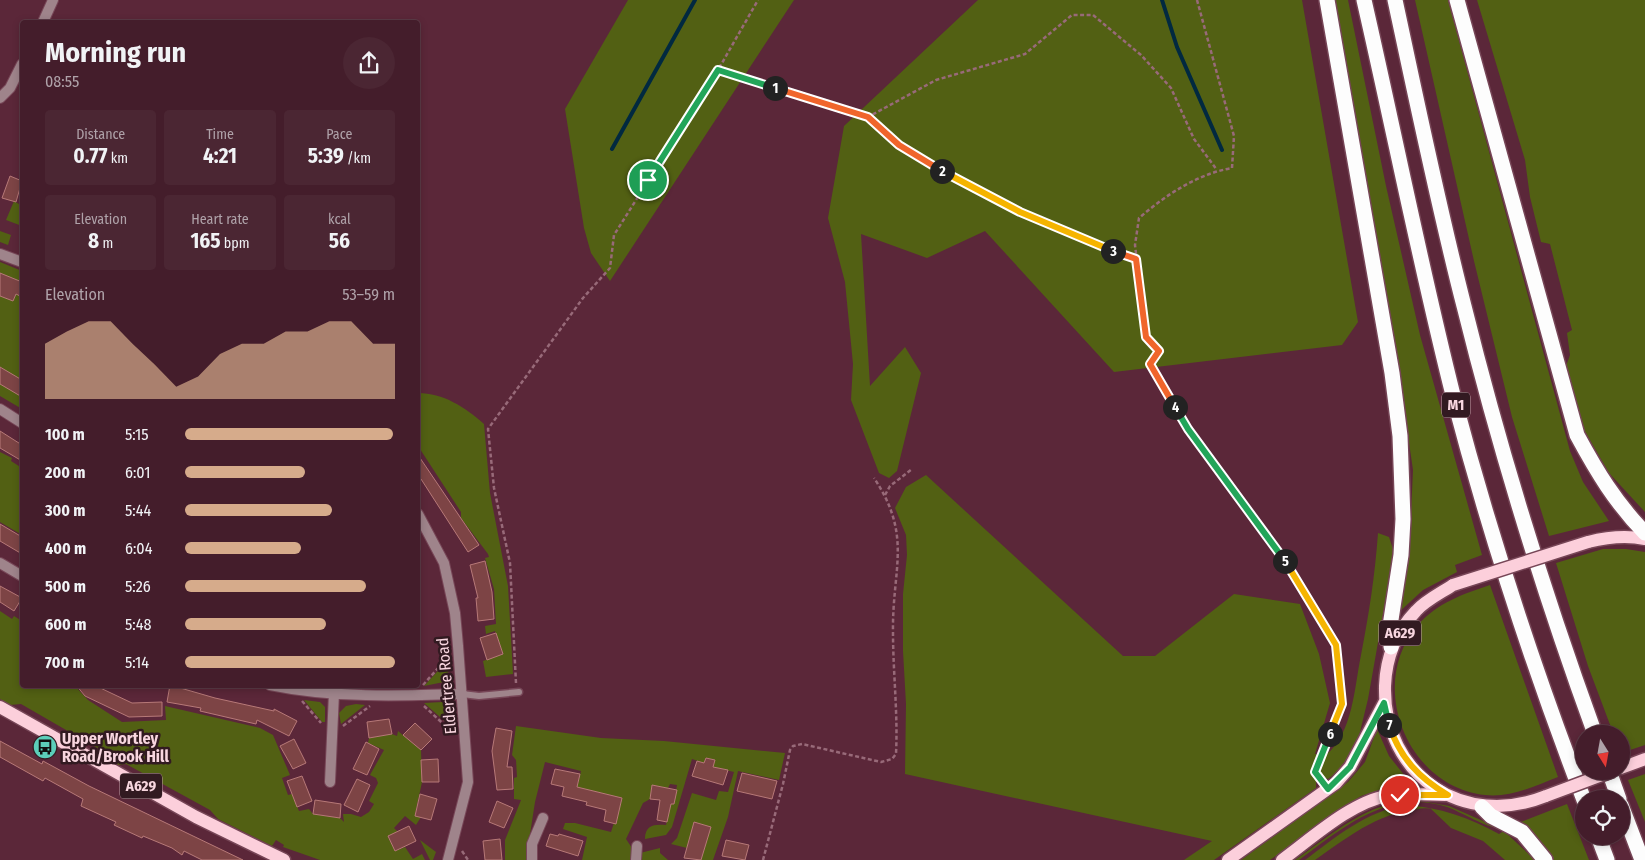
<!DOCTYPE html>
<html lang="en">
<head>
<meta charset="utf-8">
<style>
	:root { --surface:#441d2b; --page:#4b2633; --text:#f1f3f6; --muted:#afa2a9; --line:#5c3b47; --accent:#d6ab8b }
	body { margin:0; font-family:"Fira Sans Condensed",sans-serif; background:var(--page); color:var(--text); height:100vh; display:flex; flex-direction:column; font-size:19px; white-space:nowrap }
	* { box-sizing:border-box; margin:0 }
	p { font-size:16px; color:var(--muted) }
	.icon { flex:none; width:28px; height:28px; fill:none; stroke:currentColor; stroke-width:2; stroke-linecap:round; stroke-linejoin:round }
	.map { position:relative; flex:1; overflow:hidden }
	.panel { position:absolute; left:20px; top:20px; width:400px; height:668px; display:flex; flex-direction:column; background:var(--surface); border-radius:5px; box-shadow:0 2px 8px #0003,0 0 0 1px var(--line) }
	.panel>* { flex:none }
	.needle { width:32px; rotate:169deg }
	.buttons { position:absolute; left:1575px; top:725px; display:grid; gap:10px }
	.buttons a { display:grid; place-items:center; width:55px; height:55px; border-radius:50%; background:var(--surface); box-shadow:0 2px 8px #0003,0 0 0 1px var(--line); font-size:25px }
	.pin { position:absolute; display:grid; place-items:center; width:42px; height:42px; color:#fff; margin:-21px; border:2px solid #fff; border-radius:50%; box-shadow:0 1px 5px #0007 }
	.km { position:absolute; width:25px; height:25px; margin:-12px; border-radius:50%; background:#222; color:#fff; font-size:14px; line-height:25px; text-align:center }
	.round { display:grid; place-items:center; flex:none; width:52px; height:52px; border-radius:26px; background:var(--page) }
	.overview { display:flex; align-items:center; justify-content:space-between; height:85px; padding:0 25px }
	h1 { font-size:28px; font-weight:700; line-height:38px }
	.figures { display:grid; grid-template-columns:repeat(3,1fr); gap:8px; height:85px; padding:5px 25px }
	.figures div { display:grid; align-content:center; border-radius:5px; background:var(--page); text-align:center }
	.figures b { font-size:21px; font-weight:700 }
	.figures small { font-size:14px; font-weight:400 }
	.figures p { font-size:14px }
	.chart { height:140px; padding:10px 25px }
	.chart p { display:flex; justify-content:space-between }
	.chart svg { width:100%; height:90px; margin-top:5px; fill:var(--accent); opacity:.7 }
	ul { padding:0 25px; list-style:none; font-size:16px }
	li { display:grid; grid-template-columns:80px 60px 1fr; align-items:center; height:38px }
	li i { height:12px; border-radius:6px; background:var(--accent) }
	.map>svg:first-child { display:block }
	.green { fill:#526013 }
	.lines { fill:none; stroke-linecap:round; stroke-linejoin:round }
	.stream { stroke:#012940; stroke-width:4 }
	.building { fill:#7d4445; stroke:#b77978 }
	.lane-casing { stroke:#774657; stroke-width:9 }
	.street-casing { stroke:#774657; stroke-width:12 }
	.primary-casing { stroke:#774657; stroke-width:15 }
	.highway-casing { stroke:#774657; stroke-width:18 }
	.path { stroke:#986a79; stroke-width:2.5; stroke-dasharray:4 2.5; stroke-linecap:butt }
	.lane { stroke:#9f848b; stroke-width:6 }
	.street { stroke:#9f848b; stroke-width:10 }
	.primary { stroke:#fccfdb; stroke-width:12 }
	.highway { stroke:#fdfdfd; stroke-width:15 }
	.primary-bridge-casing { stroke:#774657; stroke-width:15; stroke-linecap:butt }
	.primary-bridge { stroke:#fccfdb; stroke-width:12 }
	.split-1-casing { stroke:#fff; stroke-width:10 }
	.split-2-casing { stroke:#fff; stroke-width:10 }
	.split-3-casing { stroke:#fff; stroke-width:10 }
	.split-4-casing { stroke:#fff; stroke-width:10 }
	.split-5-casing { stroke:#fff; stroke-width:10 }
	.split-6-casing { stroke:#fff; stroke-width:10 }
	.split-7-casing { stroke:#fff; stroke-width:10 }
	.split-8-casing { stroke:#fff; stroke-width:10 }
	.split-1 { stroke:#22a559; stroke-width:6 }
	.split-2 { stroke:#f0652b; stroke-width:6 }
	.split-3 { stroke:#f5b400; stroke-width:6 }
	.split-4 { stroke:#f0652b; stroke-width:6 }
	.split-5 { stroke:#22a559; stroke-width:6 }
	.split-6 { stroke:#f5b400; stroke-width:6 }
	.split-7 { stroke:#22a559; stroke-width:6 }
	.split-8 { stroke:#f5b400; stroke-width:6 }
	.labels { text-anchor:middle; stroke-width:5; stroke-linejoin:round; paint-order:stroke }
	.shield { fill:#321a21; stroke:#bd9ea6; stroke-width:1 }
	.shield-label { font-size:15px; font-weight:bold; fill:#f8d6df }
	.street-label { font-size:16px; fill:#f8d6df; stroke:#321a21 }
	.poi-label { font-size:16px; font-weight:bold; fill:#f8d6df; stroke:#321a21; text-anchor:start }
</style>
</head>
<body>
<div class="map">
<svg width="1645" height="860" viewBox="0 0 1645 860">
	<rect width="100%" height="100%" fill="#5b2739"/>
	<g class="green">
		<path d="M628,0H794L610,281L591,253L584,228L565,109Z"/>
		<path d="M978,0H1302L1358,322L1342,345L1114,372L985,231L927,258L861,234L870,386L905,347L921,373L897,471L889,478L879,473L851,400L853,364L845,282L828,218L844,126Z"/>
		<path d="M1334,0H1348L1386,186L1420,335L1482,555L1455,565L1457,572L1423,590L1397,614L1410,536L1413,470L1395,347Z"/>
		<path d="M1415,0H1448L1570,451L1583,482L1609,521L1549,536L1512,417L1474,261Z"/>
		<path d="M1477,0H1645V512L1609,473L1583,428L1565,369L1570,355L1567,333L1572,330L1550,244L1541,242L1530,197L1525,160Z"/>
		<path d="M14,201L22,206V226L6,220Z"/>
		<path d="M0,231L11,235L8,245L0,242Z"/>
		<path d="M0,262L22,271V409L0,396Z"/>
		<path d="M418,393C443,393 465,407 484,424L490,493L508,586L513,674L486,677L483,661L503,654L495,631L486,634L485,626L496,624L494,589L485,558L489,557L488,554L461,518V512L418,446Z"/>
		<path d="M0,452L12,458L11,461L22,468V535L0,522Z"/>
		<path d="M926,475L1123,656H1155L1234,594L1300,604L1319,654L1330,703L1315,754L1326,755C1353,732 1354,689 1361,655C1369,614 1375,575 1378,533L1389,537L1394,552L1368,699L1359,736L1350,755L1337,772L1328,779L1321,776L1316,779V788L1214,860H1184L1212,841L905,774L906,704L903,651V594L907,555L906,535L895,508L906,487Z"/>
		<path d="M1603,549H1626L1645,552V745L1621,753V734H1613L1612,730L1588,666L1556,563Z"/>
		<path d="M1490,585L1558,777C1535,786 1510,798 1485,795C1407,787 1366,684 1418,625C1437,603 1463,594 1490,585Z"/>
		<path d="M0,611L12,619L14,616L22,621V685H74L88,700L122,722L166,720L165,706L260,728L273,735L290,775L282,778L288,795L292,794L299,811L309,809L313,814L340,818L344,822L343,814H351L361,817L369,812L374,804L369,801L378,783L376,778L370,775L384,750L368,743L369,738L392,734L397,736L398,731L421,750L422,782L415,815L421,817L416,825L405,816L394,828L398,832L388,837L395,851L405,847L413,859L422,854L425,860H320L283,847L284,845L276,840L272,846L218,819L210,810L126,764L118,765L100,756L99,749L21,704L10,705L0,699Z"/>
		<path d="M447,661L449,670L444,682L424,686Z"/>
		<path d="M304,700L320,702L325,707V722H322Z"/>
		<path d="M442,702L453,708L456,731L424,703Z"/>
		<path d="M356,704L365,705L341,724L339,713L346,706Z"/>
		<path d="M516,726L601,738L664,741L785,753L779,780L738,771L728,817L713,860H701L710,827L694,822L687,848L671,844L677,838L692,793L716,800L719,791L728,792L734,772L713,767L715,760L706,758L704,763L692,759L672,827L666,835L645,839C645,825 654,824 666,825L671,804H674L677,785L670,784L668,788L652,786L650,799L643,803L626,839L632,848L631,860H582L587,837L563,829L565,823H575L611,832L622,798L577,788L581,771L545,762L535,802L526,860H505V840L521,800L514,799V778L517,777L516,760L512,755Z"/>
		<path d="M1377,729L1389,756L1413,786L1385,788L1361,796L1270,860H1241L1348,782L1365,762Z"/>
		<path d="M1645,774V822L1628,780Z"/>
		<path d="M1416,800L1449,806L1499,828C1487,828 1461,812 1447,807C1388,788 1343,828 1299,860H1295C1334,833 1367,802 1416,800Z"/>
		<path d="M1567,804L1589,860H1552L1518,823Z"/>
		<path d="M1406,805C1439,807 1470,818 1499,834L1504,831L1535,860H1505L1483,841L1451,828L1430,808C1381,810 1354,833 1315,860H1305C1336,837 1366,811 1406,805Z"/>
		<path d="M420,840L436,852L433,860H430Z"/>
		<path d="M660,848V853L668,860H640V853Z"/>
	</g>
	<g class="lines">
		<g class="stream">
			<path d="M1162,0L1177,47L1222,150"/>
			<path d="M612,149L695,0"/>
		</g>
	</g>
	<g class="building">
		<path d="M10,176L22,181L16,202L2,198Z"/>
		<path d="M0,273L22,282V297L16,294L13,301L0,296Z"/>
		<path d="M0,367L22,380V397L0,384Z"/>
		<path d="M0,431L22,445V461L0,448Z"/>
		<path d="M418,455L479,545L468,552L421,479L418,481Z"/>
		<path d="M0,524L22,537V554L0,541Z"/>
		<path d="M485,561L492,592L494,619L478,621L476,598H478L470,565Z"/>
		<path d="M0,586L22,598L14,611L0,602Z"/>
		<path d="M496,633L503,654L487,660L480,638Z"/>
		<path d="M76,685H94L132,703L162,702V716L129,717L85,696Z"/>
		<path d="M170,685L215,698L274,711V709L297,721L289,736L257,720L256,724L200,711L201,708L167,702Z"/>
		<path d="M389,719L392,734L369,738L367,722Z"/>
		<path d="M415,723L432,739L421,750L403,735Z"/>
		<path d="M496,728L512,731L507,767H512L513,789L497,790L492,751Z"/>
		<path d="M294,739L306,763L293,769L280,746Z"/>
		<path d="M0,741L42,764L43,761L89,786L243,860H202L184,851L182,855L172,848L143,836L142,838L114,825L116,822L81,806L83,799L45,778L43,781L0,757Z"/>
		<path d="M366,742L379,749L367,775L353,769Z"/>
		<path d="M706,758L715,760L713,767L728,770L723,785L692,776L697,761L704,763Z"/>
		<path d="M438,759L439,782H422L421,760Z"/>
		<path d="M555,769L580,774L577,787L622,798L616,824L604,821L606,810L586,805L587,802L562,796L564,787L551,784Z"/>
		<path d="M742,773L777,781L772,799L737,791Z"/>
		<path d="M302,776L312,801L297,807L287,781Z"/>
		<path d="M357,779L370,785L358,812L344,805Z"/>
		<path d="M652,785L677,790L674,804H671L667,822L657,820L660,800L650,799Z"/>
		<path d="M420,794L437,799L431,820L415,816Z"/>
		<path d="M315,800L341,804L340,818L313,814Z"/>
		<path d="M497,801L513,808L504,828L489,822Z"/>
		<path d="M694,822L711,827L701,860L684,858Z"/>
		<path d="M409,826L416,841L395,851L388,836Z"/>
		<path d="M550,834L558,836L559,834L583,841L578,856L546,846Z"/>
		<path d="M500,839L502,860H485L483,841Z"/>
		<path d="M726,840L749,845L745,860L722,856Z"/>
	</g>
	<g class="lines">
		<g class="lane-casing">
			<path id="lane" d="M462,694L479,696L519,692"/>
		</g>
		<g class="street-casing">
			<g id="street">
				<path d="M43,22L53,0"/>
				<path d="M0,98L10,88L22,64"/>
				<path d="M0,254L22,262"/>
				<path d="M0,409L22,423"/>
				<path d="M418,514L444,563L455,613L458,646L468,782L448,860"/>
				<path d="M0,563L22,576"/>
				<path d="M270,685C333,698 398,696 462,694"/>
				<path d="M330,782L334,693"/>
				<path d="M532,860V844L543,818"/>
				<path d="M636,860L637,846"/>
			</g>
		</g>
		<g class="primary-casing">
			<g id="primary">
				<path d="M1588,542C1608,537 1625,535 1645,539"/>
				<path d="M1453,585C1441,593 1426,600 1416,611C1396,632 1386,658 1385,686C1383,776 1464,829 1546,796"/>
				<path d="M0,707L196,817L284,860"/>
				<path d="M1621,768L1645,759"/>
				<path d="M1228,860L1336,783L1350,767L1384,703"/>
				<path d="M1282,860C1311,839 1351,802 1387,796C1406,793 1426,794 1445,795"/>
			</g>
		</g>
		<g class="highway-casing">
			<g id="highway">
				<path d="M1327,0L1392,373L1400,436L1403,519L1401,555L1390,626L1391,647"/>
				<path d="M1364,0C1394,131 1420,264 1453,395C1489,532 1533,667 1584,800"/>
				<path d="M1395,0C1417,102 1438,205 1464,306C1500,451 1544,594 1595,734"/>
				<path d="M1457,0L1577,435C1597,472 1615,502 1645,533"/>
				<path d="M1609,771L1619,799"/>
				<path d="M1621,805L1642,860"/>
				<path d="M1482,807L1491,816L1522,832L1545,860"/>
				<path d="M1598,836L1607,860"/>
			</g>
		</g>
		<g class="path">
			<path d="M1197,0L1234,136L1232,168C1197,174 1166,195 1139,218L1135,245L1146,337L1159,351L1150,364L1188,429L1277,549L1336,645L1342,703L1315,772L1321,780"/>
			<path d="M718,70L868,117L936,80L1025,54L1072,15H1093L1141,55L1171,88L1194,139L1217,170"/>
			<path d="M868,117L899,145L965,183L1020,212L1089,242L1137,259"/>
			<path d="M885,495L890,486L912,469"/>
			<path d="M516,683L510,563L494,488L488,429L583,298L610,268L614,235L718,70L758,0"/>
			<path d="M423,685L448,657"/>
			<path d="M302,701L321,723"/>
			<path d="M424,706L453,733"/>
			<path d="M343,726L370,706"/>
			<path d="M462,851L468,860"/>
			<path d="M763,860L783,784L790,750L793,746L802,744L881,762L892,759L896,754C898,713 893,673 893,632C892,569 913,536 874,478"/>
		</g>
		<use href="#lane" class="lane"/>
		<use href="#street" class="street"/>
		<use href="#primary" class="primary"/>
		<use href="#highway" class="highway"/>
		<g class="primary-bridge-casing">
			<g id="primary-bridge">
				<path d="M1453,585L1588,542"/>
				<path d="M1546,796L1613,771"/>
			</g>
		</g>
		<use href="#primary-bridge" class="primary-bridge"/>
	</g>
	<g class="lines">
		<g class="split-1-casing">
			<path id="split-1" d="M648,180L718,70L775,88"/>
		</g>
		<g class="split-2-casing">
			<path id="split-2" d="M775,88L868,117L899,145L942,171"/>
		</g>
		<g class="split-3-casing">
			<path id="split-3" d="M942,171L1020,212L1113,251"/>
		</g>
		<g class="split-4-casing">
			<path id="split-4" d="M1113,251L1136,259L1146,337L1159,351L1150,364L1175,407"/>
		</g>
		<g class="split-5-casing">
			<path id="split-5" d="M1175,407L1188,429L1285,561"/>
		</g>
		<g class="split-6-casing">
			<path id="split-6" d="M1285,561L1336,645L1342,704L1330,734"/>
		</g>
		<g class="split-7-casing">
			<path id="split-7" d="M1330,734L1315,772L1328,789L1350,767L1384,703L1389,725"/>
		</g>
		<g class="split-8-casing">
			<path id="split-8" d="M1389,725C1400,758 1419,778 1448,795H1400"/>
		</g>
		<use href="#split-1" class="split-1"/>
		<use href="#split-2" class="split-2"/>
		<use href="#split-3" class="split-3"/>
		<use href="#split-4" class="split-4"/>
		<use href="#split-5" class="split-5"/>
		<use href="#split-6" class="split-6"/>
		<use href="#split-7" class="split-7"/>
		<use href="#split-8" class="split-8"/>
	</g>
	<defs>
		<g id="bus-disc" transform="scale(1.25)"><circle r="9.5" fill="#5cceba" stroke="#321a21"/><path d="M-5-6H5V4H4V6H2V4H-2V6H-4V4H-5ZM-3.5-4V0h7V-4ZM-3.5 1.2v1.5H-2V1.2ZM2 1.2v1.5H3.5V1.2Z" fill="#111"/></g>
	</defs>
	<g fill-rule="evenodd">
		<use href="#bus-disc" x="45" y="747"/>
	</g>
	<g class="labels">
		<g class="shield">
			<rect x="1442" y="392.5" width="28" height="25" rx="4"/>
			<rect x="1379" y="620.5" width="42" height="25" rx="4"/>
			<rect x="120" y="773.5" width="42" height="25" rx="4"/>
		</g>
		<g class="shield-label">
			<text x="1456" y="410">M1</text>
			<text x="1400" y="638">A629</text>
			<text x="141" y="791">A629</text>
		</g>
		<g class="street-label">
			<text transform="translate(446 686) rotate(-95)" y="6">Eldertree Road</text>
		</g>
		<g class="poi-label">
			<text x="62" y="744">Upper Wortley<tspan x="62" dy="18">Road/Brook Hill</tspan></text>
		</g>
	</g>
</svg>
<div class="buttons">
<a><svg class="needle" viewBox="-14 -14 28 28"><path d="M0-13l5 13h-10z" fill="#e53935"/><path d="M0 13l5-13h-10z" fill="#afa2a9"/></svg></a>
<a><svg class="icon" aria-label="locate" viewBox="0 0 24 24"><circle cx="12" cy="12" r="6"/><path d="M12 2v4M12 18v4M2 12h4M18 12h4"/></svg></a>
</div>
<div class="pin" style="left:648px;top:180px;background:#1e9e55"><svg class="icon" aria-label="arrive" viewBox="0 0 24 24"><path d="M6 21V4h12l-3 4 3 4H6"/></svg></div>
<div class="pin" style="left:1400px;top:795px;background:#d93025"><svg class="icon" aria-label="check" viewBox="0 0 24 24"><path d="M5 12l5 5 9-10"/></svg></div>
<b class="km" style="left:775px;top:88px">1</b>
<b class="km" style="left:942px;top:171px">2</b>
<b class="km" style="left:1113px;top:251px">3</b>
<b class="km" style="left:1175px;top:407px">4</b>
<b class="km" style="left:1285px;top:561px">5</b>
<b class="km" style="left:1330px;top:734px">6</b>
<b class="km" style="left:1389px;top:725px">7</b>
<section class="panel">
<div class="overview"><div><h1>Morning run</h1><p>08:55</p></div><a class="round"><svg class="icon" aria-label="share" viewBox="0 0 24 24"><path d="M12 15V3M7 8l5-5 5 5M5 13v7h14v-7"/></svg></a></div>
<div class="figures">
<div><p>Distance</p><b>0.77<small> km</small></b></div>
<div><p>Time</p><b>4:21</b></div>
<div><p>Pace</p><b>5:39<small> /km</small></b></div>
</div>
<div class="figures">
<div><p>Elevation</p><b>8<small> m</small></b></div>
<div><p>Heart rate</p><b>165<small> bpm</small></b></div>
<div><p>kcal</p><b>56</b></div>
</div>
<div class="chart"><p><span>Elevation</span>53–59 m</p>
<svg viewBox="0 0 160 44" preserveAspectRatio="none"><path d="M0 44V17L10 11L20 6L30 6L40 17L50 27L60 38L70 33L80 22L90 17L100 17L110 11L120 11L130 6L140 6L150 17L160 17V44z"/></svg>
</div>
<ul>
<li><b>100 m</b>5:15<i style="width:99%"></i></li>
<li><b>200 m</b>6:01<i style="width:57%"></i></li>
<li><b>300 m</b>5:44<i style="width:70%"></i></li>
<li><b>400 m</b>6:04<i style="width:55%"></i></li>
<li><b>500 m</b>5:26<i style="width:86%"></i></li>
<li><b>600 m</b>5:48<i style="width:67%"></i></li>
<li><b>700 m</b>5:14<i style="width:100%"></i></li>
</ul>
</section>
</div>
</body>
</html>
